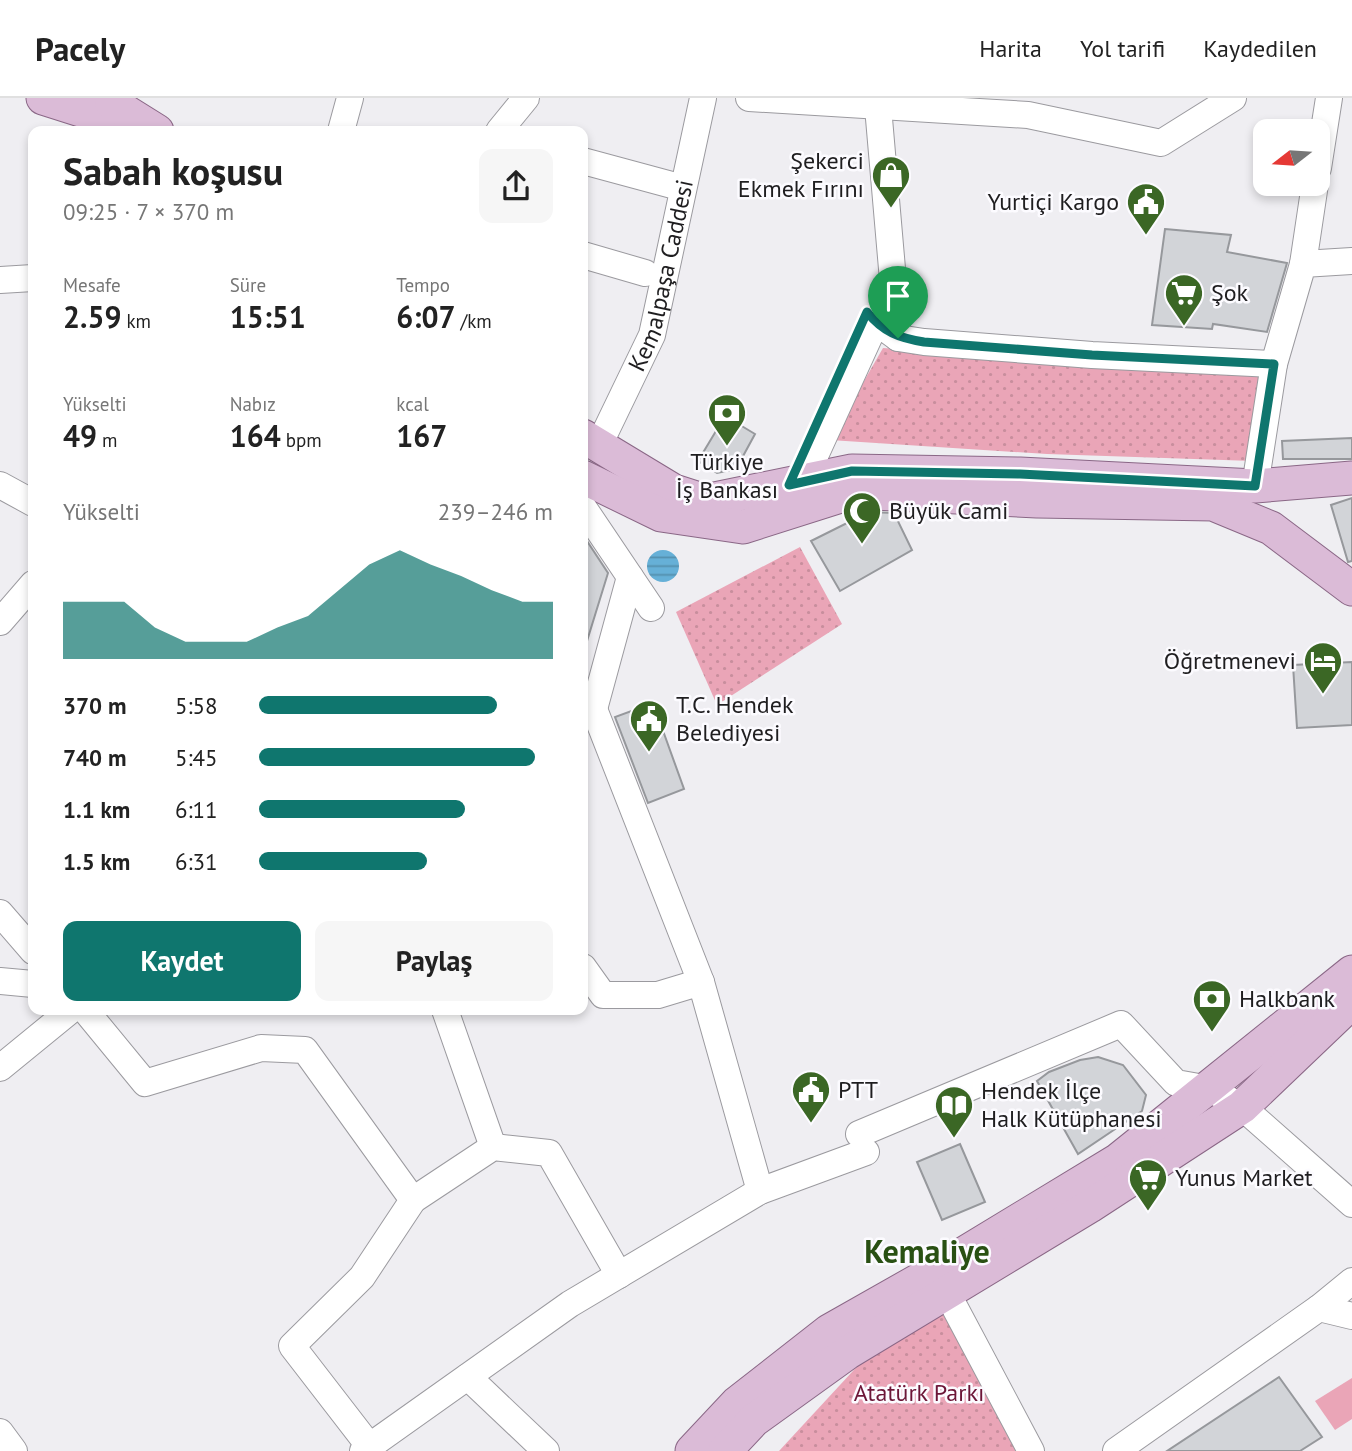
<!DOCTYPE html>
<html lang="tr">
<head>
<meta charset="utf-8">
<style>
	:root { --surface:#fff; --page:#f6f6f6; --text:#222; --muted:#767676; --line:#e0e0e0; --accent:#0f766e }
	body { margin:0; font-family:"PT Sans",sans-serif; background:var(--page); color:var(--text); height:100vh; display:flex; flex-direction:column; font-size:26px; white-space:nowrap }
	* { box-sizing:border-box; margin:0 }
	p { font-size:23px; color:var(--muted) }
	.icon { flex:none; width:38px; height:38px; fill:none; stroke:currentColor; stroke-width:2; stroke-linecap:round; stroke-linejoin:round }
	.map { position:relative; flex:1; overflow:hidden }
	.details { position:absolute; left:28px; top:28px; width:560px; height:889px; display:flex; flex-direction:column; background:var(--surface); border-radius:14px; box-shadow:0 4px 10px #0003 }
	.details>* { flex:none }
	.needle { width:46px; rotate:253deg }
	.buttons { position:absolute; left:1253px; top:21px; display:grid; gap:14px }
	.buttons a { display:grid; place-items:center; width:77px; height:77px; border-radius:14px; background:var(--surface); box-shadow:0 4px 10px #0003; font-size:35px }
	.pin { position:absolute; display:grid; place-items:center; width:60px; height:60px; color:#fff; margin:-72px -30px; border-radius:50% 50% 50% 0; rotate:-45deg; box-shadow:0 0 7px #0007 }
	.pin .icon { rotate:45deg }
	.round { display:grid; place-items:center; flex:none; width:74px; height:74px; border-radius:14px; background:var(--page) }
	.head { display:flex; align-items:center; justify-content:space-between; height:119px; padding:0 35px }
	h1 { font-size:38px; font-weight:700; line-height:52px }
	.figures { display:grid; grid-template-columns:repeat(3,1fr); gap:10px; height:119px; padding:7px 35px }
	.figures div { display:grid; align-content:center }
	.figures b { font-size:30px; font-weight:700 }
	.figures small { font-size:19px; font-weight:400 }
	.figures p { font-size:19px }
	.chart { height:196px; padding:14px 35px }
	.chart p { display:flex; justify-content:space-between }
	.chart svg { width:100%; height:126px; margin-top:7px; fill:var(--accent); opacity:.7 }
	.cta { display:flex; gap:14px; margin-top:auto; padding:14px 35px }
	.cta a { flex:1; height:80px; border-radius:14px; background:var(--accent); color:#fff; font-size:28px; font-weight:700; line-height:80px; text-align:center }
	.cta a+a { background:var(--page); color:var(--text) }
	ul { padding:0 35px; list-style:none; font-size:23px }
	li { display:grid; grid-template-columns:112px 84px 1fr; align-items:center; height:52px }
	li i { height:18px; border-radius:9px; background:var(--accent) }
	header { display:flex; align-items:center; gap:42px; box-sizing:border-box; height:98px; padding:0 35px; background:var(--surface); border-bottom:2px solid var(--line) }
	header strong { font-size:33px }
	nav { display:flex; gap:38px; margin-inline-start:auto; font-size:24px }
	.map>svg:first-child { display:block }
	.green { fill:#eaa5b7 }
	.park { fill:url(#park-dots) }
	.water { fill:url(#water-rules) }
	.building { fill:#d2d4d8; stroke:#96989c; stroke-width:2 }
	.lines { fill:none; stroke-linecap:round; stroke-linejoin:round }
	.minor-casing { stroke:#9b9a9f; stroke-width:28 }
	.major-casing { stroke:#8a6786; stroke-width:35 }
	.minor { stroke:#fff; stroke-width:26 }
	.major { stroke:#dbbbd7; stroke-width:33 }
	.route-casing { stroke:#fff; stroke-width:14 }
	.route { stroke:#0f766e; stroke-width:9 }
	.labels { text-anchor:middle; stroke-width:5; stroke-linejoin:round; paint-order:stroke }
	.poi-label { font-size:24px; fill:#1f1e20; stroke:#fcfbff; text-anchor:start }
	.street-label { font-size:24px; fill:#1f1e20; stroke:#fcfbff }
	.park-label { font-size:24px; fill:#6c1537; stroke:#fcfbff }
	.district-label { font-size:32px; font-weight:bold; fill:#295013; stroke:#fcfbff }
</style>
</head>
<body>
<header>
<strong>Pacely</strong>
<nav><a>Harita</a><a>Yol tarifi</a><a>Kaydedilen</a></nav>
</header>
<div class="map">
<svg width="1352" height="1353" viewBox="0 0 1352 1353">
	<defs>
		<pattern id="park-dots" width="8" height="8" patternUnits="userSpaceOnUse" patternTransform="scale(1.75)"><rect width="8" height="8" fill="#eaa5b7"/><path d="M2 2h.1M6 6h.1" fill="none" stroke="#c88e9d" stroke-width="1.8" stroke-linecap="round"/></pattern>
		<pattern id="water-rules" width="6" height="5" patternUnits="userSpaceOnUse" patternTransform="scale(1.75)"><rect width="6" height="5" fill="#66b0d7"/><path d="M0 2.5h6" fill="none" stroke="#538fae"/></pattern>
	</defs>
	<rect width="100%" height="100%" fill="#efeef2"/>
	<path class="green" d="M1352,1280V1321L1335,1332L1315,1303Z"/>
	<g class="park">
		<path d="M883,250L1271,276L1253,363L1047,356L830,342Z"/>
		<path d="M800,449L842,526L717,607L676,514Z"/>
		<path d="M941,1212L1017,1353H779L864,1261Z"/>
	</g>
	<circle class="water" cx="663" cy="468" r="16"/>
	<g class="building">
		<path d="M1165,131L1231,137L1227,154L1287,165L1267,234L1213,226L1212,231L1152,227Z"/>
		<path d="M725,318L755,336L736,371L717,375L698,363Z"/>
		<path d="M1352,340V361H1283L1282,343Z"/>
		<path d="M1352,400V463L1348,464L1331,407Z"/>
		<path d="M869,414L894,415L912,452L840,493L811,443Z"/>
		<path d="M583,437L608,475L587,543H583Z"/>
		<path d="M1352,564V627L1297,630L1293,567Z"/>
		<path d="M653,605L684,691L648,705L615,619Z"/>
		<path d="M1098,959L1123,967L1146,997L1142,1013L1078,1056L1037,983L1049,974L1080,962Z"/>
		<path d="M960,1046L985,1104L942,1122L917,1064Z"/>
		<path d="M1279,1279L1322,1339L1300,1353H1167Z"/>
	</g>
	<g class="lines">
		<g class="minor-casing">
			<g id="minor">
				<path d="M749,0L1028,17L1161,45L1233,0"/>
				<path d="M878,9L898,240"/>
				<path d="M341,33L350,0"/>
				<path d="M499,33L526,0"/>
				<path d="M583,63L683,90"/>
				<path d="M1318,70L1329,0"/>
				<path d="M583,157L645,175"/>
				<path d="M1303,166L1315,86"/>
				<path d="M0,182L33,180"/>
				<path id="s1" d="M599,347L652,237L703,0"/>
				<path d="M803,384L876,224L898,240L924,244L1092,257L1274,266"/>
				<path d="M0,387L33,405"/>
				<path d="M1255,388L1274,266L1303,166L1352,163"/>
				<path d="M583,409L651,510"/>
				<path d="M0,524L33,486"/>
				<path d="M583,605L594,611L701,884"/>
				<path d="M594,611L630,479"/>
				<path d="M0,815L33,853"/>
				<path d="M583,869L603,897H658L701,884L760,1093"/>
				<path d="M0,883L33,886"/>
				<path d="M85,912L145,985L261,950L305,952L413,1102L362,1179L292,1248L370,1349"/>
				<path d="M445,912L493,1049"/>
				<path d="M0,970L71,912"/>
				<path d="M859,1036L1121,926L1176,985L1210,991L1242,1009L1352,1106"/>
				<path d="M413,1102L493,1049L549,1055L619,1177"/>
				<path d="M938,1178L1031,1353"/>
				<path d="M1319,1210L1352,1218"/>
				<path d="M468,1279L546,1353"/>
				<path d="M0,1334L14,1353"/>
				<path d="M363,1353L570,1206L760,1093L866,1054"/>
				<path d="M1116,1353L1319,1210L1352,1183"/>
			</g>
		</g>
		<g class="major-casing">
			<g id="major">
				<path d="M43,0L109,21L127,33"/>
				<path d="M112,5L157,33"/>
				<path d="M583,338L674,393L705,403L852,373L1020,376L1255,388L1352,380"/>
				<path d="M583,379L661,417L743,429L853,394L1037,403L1213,406L1271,430L1352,491"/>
				<path d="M692,1353L737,1305L829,1233L935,1173L1118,1062L1352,874"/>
				<path d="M725,1353L754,1322L847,1255L1090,1108L1242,1009L1352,904"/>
			</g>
		</g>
		<use href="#minor" class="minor"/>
		<use href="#major" class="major"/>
	</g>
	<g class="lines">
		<g class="route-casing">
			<path id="route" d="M867,214C883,234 899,240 924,244L1092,257L1274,266L1255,388L1020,376L852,373L789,387Z"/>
		</g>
		<use href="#route" class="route"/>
	</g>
	<defs>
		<g id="shop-pin" transform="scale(2.0125)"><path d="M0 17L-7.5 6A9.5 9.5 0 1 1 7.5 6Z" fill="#3b6725" stroke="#fcfbff"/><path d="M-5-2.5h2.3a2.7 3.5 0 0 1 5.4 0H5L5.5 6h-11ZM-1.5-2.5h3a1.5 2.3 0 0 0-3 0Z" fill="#fff"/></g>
		<g id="civic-pin" transform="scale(2.0125)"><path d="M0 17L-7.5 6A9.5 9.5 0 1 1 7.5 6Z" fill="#3b6725" stroke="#fcfbff"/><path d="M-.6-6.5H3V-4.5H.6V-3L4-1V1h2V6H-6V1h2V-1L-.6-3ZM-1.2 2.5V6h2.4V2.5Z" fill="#fff"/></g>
		<g id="supermarket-pin" transform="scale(2.0125)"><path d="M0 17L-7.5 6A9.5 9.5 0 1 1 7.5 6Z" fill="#3b6725" stroke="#fcfbff"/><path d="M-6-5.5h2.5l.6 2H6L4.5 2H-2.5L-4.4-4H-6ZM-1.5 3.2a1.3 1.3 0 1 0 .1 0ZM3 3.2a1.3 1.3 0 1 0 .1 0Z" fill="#fff"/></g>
		<g id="bank-pin" transform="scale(2.0125)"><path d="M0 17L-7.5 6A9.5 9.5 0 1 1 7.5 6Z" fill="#3b6725" stroke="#fcfbff"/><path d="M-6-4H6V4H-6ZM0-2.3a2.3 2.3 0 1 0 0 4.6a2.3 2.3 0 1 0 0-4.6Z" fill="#fff"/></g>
		<g id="mosque-pin" transform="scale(2.0125)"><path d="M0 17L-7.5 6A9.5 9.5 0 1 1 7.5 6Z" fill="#3b6725" stroke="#fcfbff"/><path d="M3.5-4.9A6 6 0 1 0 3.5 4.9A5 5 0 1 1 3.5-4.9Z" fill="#fff"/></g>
		<g id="hotel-pin" transform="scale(2.0125)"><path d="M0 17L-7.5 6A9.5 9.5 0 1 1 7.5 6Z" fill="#3b6725" stroke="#fcfbff"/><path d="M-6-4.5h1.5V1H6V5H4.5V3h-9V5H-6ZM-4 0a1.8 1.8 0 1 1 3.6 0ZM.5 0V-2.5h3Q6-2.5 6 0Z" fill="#fff"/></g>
		<g id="library-pin" transform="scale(2.0125)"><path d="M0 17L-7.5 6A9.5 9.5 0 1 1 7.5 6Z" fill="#3b6725" stroke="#fcfbff"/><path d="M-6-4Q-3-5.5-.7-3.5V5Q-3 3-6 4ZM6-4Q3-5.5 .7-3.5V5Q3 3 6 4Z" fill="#fff"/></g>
	</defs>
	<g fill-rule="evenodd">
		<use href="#shop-pin" x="891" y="77"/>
		<use href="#civic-pin" x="1146" y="104"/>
		<use href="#supermarket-pin" x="1184" y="195"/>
		<use href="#bank-pin" x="727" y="315"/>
		<use href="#mosque-pin" x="862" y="413"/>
		<use href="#hotel-pin" x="1323" y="563"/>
		<use href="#civic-pin" x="649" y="621"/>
		<use href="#bank-pin" x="1212" y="901"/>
		<use href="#civic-pin" x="811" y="992"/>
		<use href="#library-pin" x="954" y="1007"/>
		<use href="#supermarket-pin" x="1148" y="1080"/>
	</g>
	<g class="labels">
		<g class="poi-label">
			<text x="864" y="71" text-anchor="end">Şekerci<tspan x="864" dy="28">Ekmek Fırını</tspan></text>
			<text x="1119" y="112" text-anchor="end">Yurtiçi Kargo</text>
			<text x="1211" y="203">Şok</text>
			<text x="727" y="372" text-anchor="middle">Türkiye<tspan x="727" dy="28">İş Bankası</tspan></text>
			<text x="889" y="421">Büyük Cami</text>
			<text x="1296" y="571" text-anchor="end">Öğretmenevi</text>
			<text x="676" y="615">T.C. Hendek<tspan x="676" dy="28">Belediyesi</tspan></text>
			<text x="1239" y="909">Halkbank</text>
			<text x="838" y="1000">PTT</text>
			<text x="981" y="1001">Hendek İlçe<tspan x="981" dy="28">Halk Kütüphanesi</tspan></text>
			<text x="1175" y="1088">Yunus Market</text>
		</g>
		<g class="street-label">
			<text dy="8" stroke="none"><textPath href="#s1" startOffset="182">Kemalpaşa Caddesi</textPath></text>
		</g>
		<g class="park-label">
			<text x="919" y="1303">Atatürk Parkı</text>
		</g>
		<g class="district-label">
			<text x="927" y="1165">Kemaliye</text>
		</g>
	</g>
</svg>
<div class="buttons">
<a><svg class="needle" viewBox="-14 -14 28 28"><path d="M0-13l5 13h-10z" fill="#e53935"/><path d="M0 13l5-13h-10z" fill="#767676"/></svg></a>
</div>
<div class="pin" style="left:898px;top:240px;background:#1e9e55"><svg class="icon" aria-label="arrive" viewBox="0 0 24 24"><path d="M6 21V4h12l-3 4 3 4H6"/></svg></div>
<section class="details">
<div class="head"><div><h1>Sabah koşusu</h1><p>09:25 · 7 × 370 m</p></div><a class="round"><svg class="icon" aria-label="share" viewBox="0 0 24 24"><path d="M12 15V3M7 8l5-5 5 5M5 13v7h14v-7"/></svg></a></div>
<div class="figures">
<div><p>Mesafe</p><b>2.59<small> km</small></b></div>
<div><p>Süre</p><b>15:51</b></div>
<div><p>Tempo</p><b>6:07<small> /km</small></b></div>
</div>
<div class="figures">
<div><p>Yükselti</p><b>49<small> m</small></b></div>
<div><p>Nabız</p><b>164<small> bpm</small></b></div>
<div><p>kcal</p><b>167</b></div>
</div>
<div class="chart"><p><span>Yükselti</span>239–246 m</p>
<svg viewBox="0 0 160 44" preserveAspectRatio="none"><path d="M0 44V24L10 24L20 24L30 33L40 38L50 38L60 38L70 33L80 29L90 20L100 11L110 6L120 11L130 15L140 20L150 24L160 24V44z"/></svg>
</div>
<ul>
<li><b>370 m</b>5:58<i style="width:81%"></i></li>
<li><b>740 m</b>5:45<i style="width:94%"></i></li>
<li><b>1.1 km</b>6:11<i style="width:70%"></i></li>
<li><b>1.5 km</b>6:31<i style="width:57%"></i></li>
</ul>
<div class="cta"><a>Kaydet</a><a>Paylaş</a></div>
</section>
</div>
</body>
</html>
